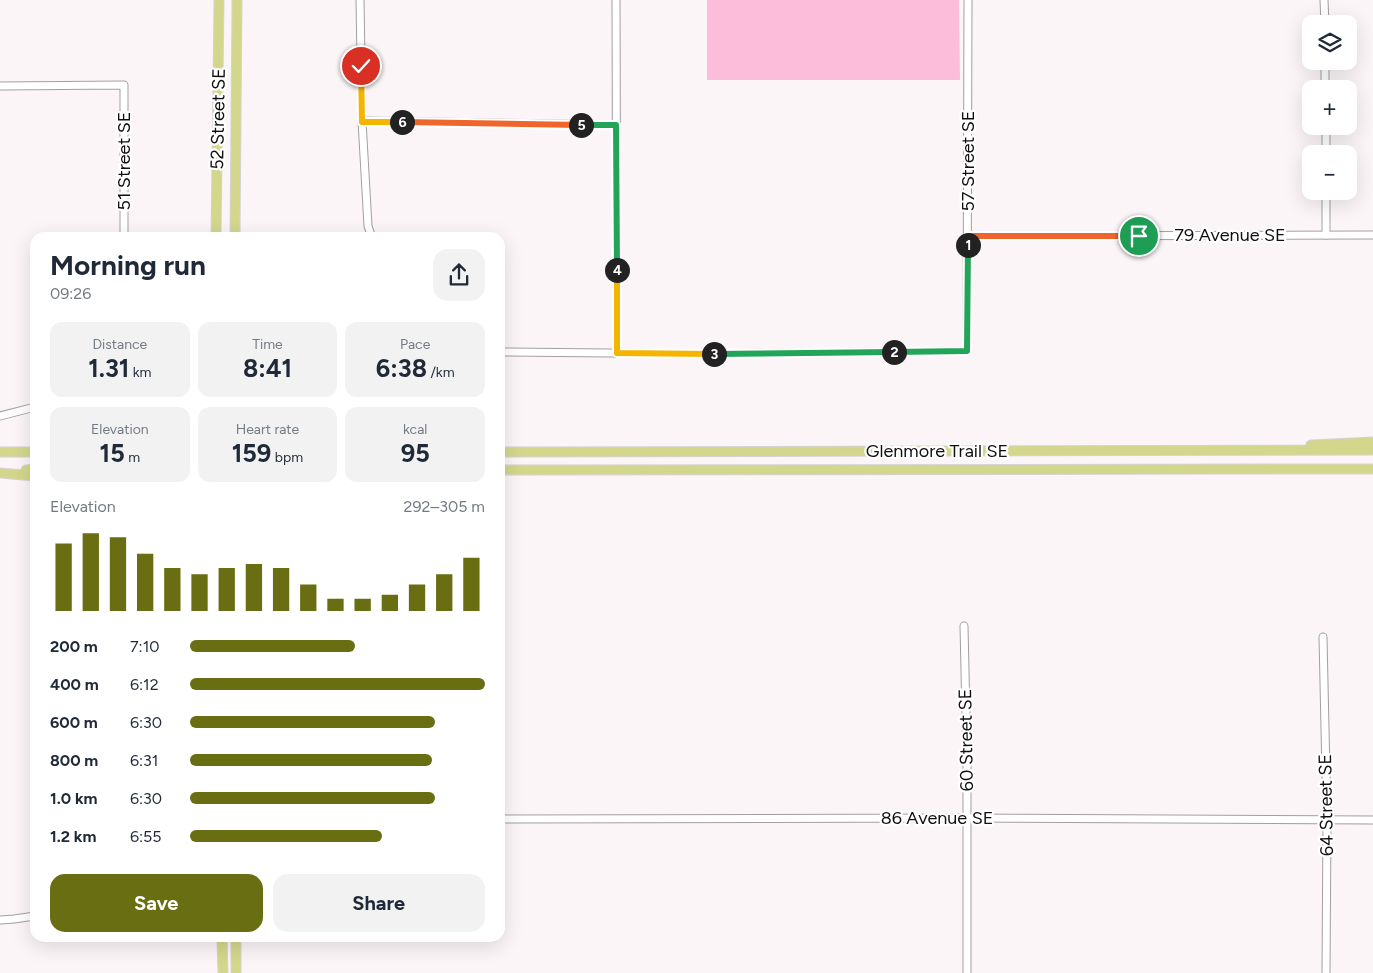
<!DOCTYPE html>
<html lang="en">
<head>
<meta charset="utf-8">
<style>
	:root { --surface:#fff; --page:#f2f2f3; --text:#1f2937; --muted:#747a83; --accent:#696e12 }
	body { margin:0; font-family:Figtree,sans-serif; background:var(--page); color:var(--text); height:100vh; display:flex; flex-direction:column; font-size:19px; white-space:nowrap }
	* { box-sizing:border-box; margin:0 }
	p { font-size:16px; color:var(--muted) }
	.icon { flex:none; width:28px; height:28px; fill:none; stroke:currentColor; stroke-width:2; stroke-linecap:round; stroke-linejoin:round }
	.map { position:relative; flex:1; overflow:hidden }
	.sheet { position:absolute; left:30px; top:232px; width:475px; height:710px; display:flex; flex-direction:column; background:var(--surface); border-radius:15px; box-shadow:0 5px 20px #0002 }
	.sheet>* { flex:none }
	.buttons { position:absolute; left:1302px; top:15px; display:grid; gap:10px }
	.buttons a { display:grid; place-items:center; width:55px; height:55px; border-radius:10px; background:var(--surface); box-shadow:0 5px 20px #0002; font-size:25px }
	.pin { position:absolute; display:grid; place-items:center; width:42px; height:42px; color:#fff; margin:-21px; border:2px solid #fff; border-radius:50%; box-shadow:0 1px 5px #0007 }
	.km { position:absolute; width:25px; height:25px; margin:-12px; border-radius:50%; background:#222; color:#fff; font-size:14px; line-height:25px; text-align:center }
	.round { display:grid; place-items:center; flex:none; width:52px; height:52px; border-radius:15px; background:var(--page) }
	.summary { display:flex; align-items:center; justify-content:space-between; height:85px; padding:0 20px }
	h1 { font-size:28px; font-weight:700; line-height:38px }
	.figures { display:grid; grid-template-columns:repeat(3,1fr); gap:8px; height:85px; padding:5px 20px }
	.figures div { display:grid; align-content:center; border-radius:12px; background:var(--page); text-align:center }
	.figures b { font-size:25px; font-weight:700 }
	.figures small { font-size:14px; font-weight:400 }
	.figures p { font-size:14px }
	.chart { height:140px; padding:10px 20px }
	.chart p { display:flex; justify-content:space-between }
	.chart svg { width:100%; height:90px; margin-top:5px; stroke:var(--accent); stroke-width:6 }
	.primary-button { display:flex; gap:10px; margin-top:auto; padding:10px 20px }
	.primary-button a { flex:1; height:58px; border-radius:15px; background:var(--accent); color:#fff; font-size:20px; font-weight:700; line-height:58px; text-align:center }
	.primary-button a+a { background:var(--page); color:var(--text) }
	ul { padding:0 20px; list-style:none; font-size:16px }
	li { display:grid; grid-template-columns:80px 60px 1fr; align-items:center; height:38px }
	li i { height:12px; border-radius:6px; background:var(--accent) }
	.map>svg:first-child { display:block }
	.park { fill:#fbbdda }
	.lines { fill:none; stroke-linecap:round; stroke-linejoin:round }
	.minor-casing { stroke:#a49ea1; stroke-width:9 }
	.major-casing { stroke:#d4d4d4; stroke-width:11 }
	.minor { stroke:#fff; stroke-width:7 }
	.major { stroke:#d3d78c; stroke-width:9 }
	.split-1-casing { stroke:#fff; stroke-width:10 }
	.split-2-casing { stroke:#fff; stroke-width:10 }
	.split-3-casing { stroke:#fff; stroke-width:10 }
	.split-4-casing { stroke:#fff; stroke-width:10 }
	.split-5-casing { stroke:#fff; stroke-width:10 }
	.split-6-casing { stroke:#fff; stroke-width:10 }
	.split-7-casing { stroke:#fff; stroke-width:10 }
	.split-1 { stroke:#f0652b; stroke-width:6 }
	.split-2 { stroke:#22a559; stroke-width:6 }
	.split-3 { stroke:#22a559; stroke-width:6 }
	.split-4 { stroke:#f5b400; stroke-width:6 }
	.split-5 { stroke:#22a559; stroke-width:6 }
	.split-6 { stroke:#f0652b; stroke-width:6 }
	.split-7 { stroke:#f5b400; stroke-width:6 }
	.labels { text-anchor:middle; stroke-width:4.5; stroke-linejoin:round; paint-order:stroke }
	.street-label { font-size:18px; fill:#100e0f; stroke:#fff }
</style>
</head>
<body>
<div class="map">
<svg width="1373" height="973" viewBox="0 0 1373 973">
	<rect width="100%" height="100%" fill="#fcf5f8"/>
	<path class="park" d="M707,0H959L960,80H707Z"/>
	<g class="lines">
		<g class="minor-casing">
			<g id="minor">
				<path d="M360,0L362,121L368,226L372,238"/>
				<path d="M616,0L617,353"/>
				<path d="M1324,0L1325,24"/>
				<path d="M1325,61V89"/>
				<path d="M0,86L124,85V238"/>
				<path d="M362,121L616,125"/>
				<path d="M1326,126V154"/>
				<path d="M1326,191V235"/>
				<path d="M968,236L1373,235"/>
				<path d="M500,352L709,354L967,351L968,0"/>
				<path d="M0,416L35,407"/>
				<path d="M964,626L967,760V973"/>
				<path d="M1323,637L1327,820L1326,973"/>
				<path d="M500,819L967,818L1373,820"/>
				<path d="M0,920L14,919L35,916"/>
			</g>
		</g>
		<g class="major-casing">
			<g id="major">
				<path d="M216,238L219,0"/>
				<path d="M235,238L237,0"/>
				<path d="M1311,445L1373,442"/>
				<path d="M0,452H35"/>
				<path d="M500,452L1373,450"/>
				<path d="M26,470L35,469"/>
				<path d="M500,470L1373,469"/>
				<path d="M0,473L35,476"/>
				<path d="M222,938L223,973"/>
				<path d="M236,938V973"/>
			</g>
		</g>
		<use href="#minor" class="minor"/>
		<use href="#major" class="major"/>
	</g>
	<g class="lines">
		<g class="split-1-casing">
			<path id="split-1" d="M968,245V236H1139"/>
		</g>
		<g class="split-2-casing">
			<path id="split-2" d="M894,352L967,351L968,245"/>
		</g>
		<g class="split-3-casing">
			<path id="split-3" d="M714,354L894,352"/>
		</g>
		<g class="split-4-casing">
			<path id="split-4" d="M617,270V353L714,354"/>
		</g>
		<g class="split-5-casing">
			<path id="split-5" d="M581,125H616L617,270"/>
		</g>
		<g class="split-6-casing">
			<path id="split-6" d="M402,122L581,125"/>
		</g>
		<g class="split-7-casing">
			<path id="split-7" d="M361,66L362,122H402"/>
		</g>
		<use href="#split-1" class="split-1"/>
		<use href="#split-2" class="split-2"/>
		<use href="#split-3" class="split-3"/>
		<use href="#split-4" class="split-4"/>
		<use href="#split-5" class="split-5"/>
		<use href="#split-6" class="split-6"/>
		<use href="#split-7" class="split-7"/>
	</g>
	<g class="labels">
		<g class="street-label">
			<text transform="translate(218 119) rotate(-89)" y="6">52 Street SE</text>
			<text transform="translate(124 161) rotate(-90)" y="6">51 Street SE</text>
			<text transform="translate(968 161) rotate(-90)" y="6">57 Street SE</text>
			<text x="1230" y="241">79 Avenue SE</text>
			<text x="937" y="457">Glenmore Trail SE</text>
			<text transform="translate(966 740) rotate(-91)" y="6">60 Street SE</text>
			<text transform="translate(1326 805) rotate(-91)" y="6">64 Street SE</text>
			<text x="937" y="824">86 Avenue SE</text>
		</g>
	</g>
</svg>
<div class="buttons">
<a><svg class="icon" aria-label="layers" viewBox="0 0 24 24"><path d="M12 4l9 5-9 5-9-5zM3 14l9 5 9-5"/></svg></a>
<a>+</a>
<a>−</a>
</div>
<div class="pin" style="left:1139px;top:236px;background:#1e9e55"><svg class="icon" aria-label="arrive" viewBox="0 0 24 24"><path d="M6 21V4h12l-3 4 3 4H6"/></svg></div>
<div class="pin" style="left:361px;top:66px;background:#d93025"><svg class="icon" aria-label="check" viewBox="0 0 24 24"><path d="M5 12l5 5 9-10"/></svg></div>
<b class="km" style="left:968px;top:245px">1</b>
<b class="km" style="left:894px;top:352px">2</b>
<b class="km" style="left:714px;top:354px">3</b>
<b class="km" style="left:617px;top:270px">4</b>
<b class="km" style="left:581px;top:125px">5</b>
<b class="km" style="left:402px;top:122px">6</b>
<section class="sheet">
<div class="summary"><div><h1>Morning run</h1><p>09:26</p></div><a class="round"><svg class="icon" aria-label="share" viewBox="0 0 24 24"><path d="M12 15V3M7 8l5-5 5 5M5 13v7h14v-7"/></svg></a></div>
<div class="figures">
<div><p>Distance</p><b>1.31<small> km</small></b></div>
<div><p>Time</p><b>8:41</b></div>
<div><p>Pace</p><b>6:38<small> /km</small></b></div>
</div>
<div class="figures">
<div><p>Elevation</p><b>15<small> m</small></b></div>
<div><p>Heart rate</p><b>159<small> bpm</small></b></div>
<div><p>kcal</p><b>95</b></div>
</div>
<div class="chart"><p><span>Elevation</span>292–305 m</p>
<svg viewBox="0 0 160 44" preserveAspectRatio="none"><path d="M5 44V11M15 44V6M25 44V8M35 44V16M45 44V23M55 44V26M65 44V23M75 44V21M85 44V23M95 44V31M105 44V38M115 44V38M125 44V36M135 44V31M145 44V26M155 44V18"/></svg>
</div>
<ul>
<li><b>200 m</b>7:10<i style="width:56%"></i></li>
<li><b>400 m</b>6:12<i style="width:100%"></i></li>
<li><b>600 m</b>6:30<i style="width:83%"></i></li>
<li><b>800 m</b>6:31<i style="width:82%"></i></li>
<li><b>1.0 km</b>6:30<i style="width:83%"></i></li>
<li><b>1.2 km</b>6:55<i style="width:65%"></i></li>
</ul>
<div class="primary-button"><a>Save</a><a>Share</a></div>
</section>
</div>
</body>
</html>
